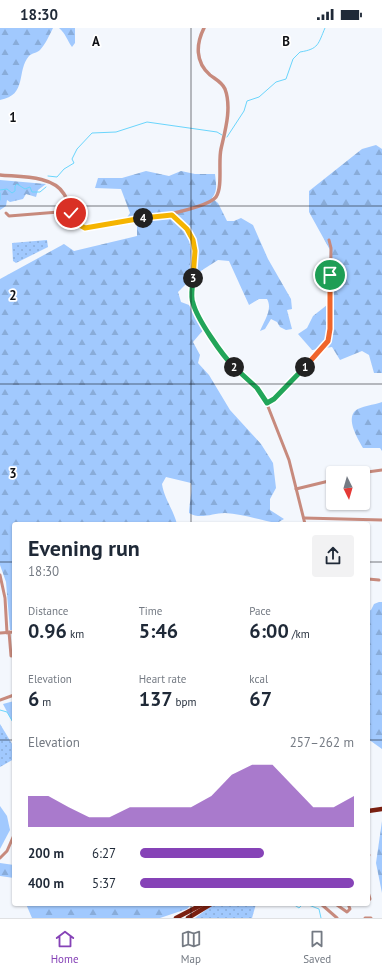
<!DOCTYPE html>
<html lang="en">
<head>
<meta charset="utf-8">
<style>
	:root { --surface:#fff; --page:#f2f2f3; --text:#1f2937; --muted:#747a83; --line:#e0e1e3; --accent:#8643b7 }
	body { margin:0; font-family:"PT Sans",sans-serif; background:var(--page); color:var(--text); height:100vh; display:flex; flex-direction:column; font-size:15px; white-space:nowrap }
	* { box-sizing:border-box; margin:0 }
	p { font-size:13px; color:var(--muted) }
	.icon { flex:none; width:22px; height:22px; fill:none; stroke:currentColor; stroke-width:2; stroke-linecap:round; stroke-linejoin:round }
	.map { position:relative; flex:1; overflow:hidden }
	.details { position:absolute; left:12px; top:494px; width:358px; height:384px; display:flex; flex-direction:column; background:var(--surface); border-radius:4px; box-shadow:0 1px 3px #0004 }
	.details>* { flex:none }
	.needle { width:26px; rotate:175deg }
	.controls { position:absolute; left:326px; top:438px; display:grid; gap:8px }
	.controls a { display:grid; place-items:center; width:44px; height:44px; border-radius:4px; background:var(--surface); box-shadow:0 1px 3px #0004; font-size:20px }
	.pin { position:absolute; display:grid; place-items:center; width:34px; height:34px; color:#fff; margin:-17px; border:2px solid #fff; border-radius:50%; box-shadow:0 1px 4px #0007 }
	.km { position:absolute; width:20px; height:20px; margin:-10px; border-radius:50%; background:#222; color:#fff; font-size:11px; line-height:20px; text-align:center }
	.round { display:grid; place-items:center; flex:none; width:42px; height:42px; border-radius:4px; background:var(--page) }
	.summary { display:flex; align-items:center; justify-content:space-between; height:68px; padding:0 16px }
	h1 { font-size:22px; font-weight:700; line-height:30px }
	.figures { display:grid; grid-template-columns:repeat(3,1fr); gap:6px; height:68px; padding:4px 16px }
	.figures div { display:grid; align-content:center }
	.figures b { font-size:20px; font-weight:700 }
	.figures small { font-size:11px; font-weight:400 }
	.figures p { font-size:11px }
	.chart { height:112px; padding:8px 16px }
	.chart p { display:flex; justify-content:space-between }
	.chart svg { width:100%; height:72px; margin-top:4px; fill:var(--accent); opacity:.7 }
	ul { padding:0 16px; list-style:none; font-size:13px }
	li { display:grid; grid-template-columns:64px 48px 1fr; align-items:center; height:30px }
	li i { height:10px; border-radius:5px; background:var(--accent) }
	.status { display:flex; justify-content:space-between; align-items:center; height:28px; padding:0 20px; background:var(--surface); direction:ltr }
	.status svg { height:11px; fill:currentColor }
	.menu { display:flex; justify-content:space-around; align-items:center; height:56px; border-top:1px solid var(--line); background:var(--surface); font-size:11px; color:var(--muted) }
	.menu a { display:grid; justify-items:center; gap:2px }
	.menu .current { color:var(--accent) }
	.map>svg:first-child { display:block }
	.green { fill:url(#green-dots) }
	.forest { fill:url(#forest-firs) }
	.pitch { fill:#a1c9fe }
	.lines { fill:none; stroke-linecap:round; stroke-linejoin:round }
	.stream { stroke:#6ad5fc; stroke-width:1 }
	.minor { stroke:#c78a7d; stroke-width:3 }
	.tertiary { stroke:#c78a7d; stroke-width:3.5 }
	.trunk { stroke:#7a2011; stroke-width:4.5 }
	.split-1-casing { stroke:#fff; stroke-width:8 }
	.split-2-casing { stroke:#fff; stroke-width:8 }
	.split-3-casing { stroke:#fff; stroke-width:8 }
	.split-4-casing { stroke:#fff; stroke-width:8 }
	.split-5-casing { stroke:#fff; stroke-width:8 }
	.split-1 { stroke:#f0652b; stroke-width:5 }
	.split-2 { stroke:#22a559; stroke-width:5 }
	.split-3 { stroke:#22a559; stroke-width:5 }
	.split-4 { stroke:#f5b400; stroke-width:5 }
	.split-5 { stroke:#f5b400; stroke-width:5 }
	.grid { fill:none; stroke:#0f1115; stroke-width:1; stroke-opacity:0.55 }
	.grid-label { font-size:13px; text-anchor:middle; font-weight:bold; fill:#0f1115; stroke:#fff; stroke-width:3.5; stroke-linejoin:round; paint-order:stroke }
</style>
</head>
<body>
<div class="status"><b>18:30</b><svg viewBox="0 0 49 12"><path d="M0 12V9h3v3zM5 12V6h3v6zM10 12V3h3v9zM15 12V0h3v12zM26 1h20v11H26zM47 4h2v5h-2z"/></svg></div>
<div class="map">
<svg width="382" height="890" viewBox="0 0 382 890">
	<defs>
		<pattern id="green-dots" width="8" height="8" patternUnits="userSpaceOnUse"><rect width="8" height="8" fill="#a1c9fe"/><path d="M2 2h.1M6 6h.1" fill="none" stroke="#89acd9" stroke-width="1.8" stroke-linecap="round"/></pattern>
		<pattern id="forest-firs" width="22" height="20" patternUnits="userSpaceOnUse"><rect width="22" height="20" fill="#a1c9fe"/><path d="M5 1l3.5 6h-7zM16 11l3.5 6h-7z" fill="#89acd9"/></pattern>
	</defs>
	<rect width="100%" height="100%" fill="#f3f7fd"/>
	<g class="green">
		<path d="M47,212L48,219L16,235L13,233L12,215Z"/>
		<path d="M0,696L14,719V731L0,739Z"/>
		<path d="M214,876H256L252,890H195Z"/>
	</g>
	<g class="forest">
		<path d="M0,0H53C50,6 45,17 40,22C37,25 32,25 29,28C16,43 28,67 0,72Z"/>
		<path d="M59,0H75V15L72,19C67,12 66,6 59,0Z"/>
		<path d="M376,117L382,121V345H374L369,327L362,323L340,332L332,319L312,322L298,306L307,300L313,288L327,277L330,222L309,184V163L362,121Z"/>
		<path d="M146,143L169,148L181,143L195,146H215C216,155 218,163 212,170L218,175L227,193H234L241,190L253,197L268,231L291,271L292,281L287,282L292,301L286,302L280,299L277,294L271,291L265,301L260,303C264,293 273,281 267,271H259L249,277L229,233L218,232L196,246L178,264L181,274L189,277L204,301L193,314L200,327L198,335L209,347L230,382L261,416L273,435L276,460L270,471V482L284,491L277,495C260,492 242,486 225,485C212,485 201,492 189,485C189,476 193,462 191,455L166,449L162,456C164,470 173,481 177,496H14V602H10L6,554L0,537V251L64,216L74,223L137,208V194L126,191L130,185L121,161L95,160L98,150H122Z"/>
		<path d="M0,152L46,156L38,162L36,169L26,166L23,171L10,174L7,172L6,178L0,182Z"/>
		<path d="M382,374V423L380,420H363C358,411 346,392 355,383C360,378 375,377 382,374Z"/>
		<path d="M379,574H382V721L368,711V583L371,582L374,576Z"/>
		<path d="M14,673V697L3,676Z"/>
		<path d="M382,793V865L376,835Z"/>
		<path d="M0,835L14,837V850L0,848Z"/>
		<path d="M26,876H192L187,881L160,890H32Z"/>
	</g>
	<path class="pitch" d="M0,778L7,788L10,802L0,821Z"/>
	<g class="lines">
		<g class="stream">
			<path d="M227,109L244,83L247,73L259,69L276,54L286,51L293,31L300,24C319,21 318,16 325,0"/>
			<path d="M48,148L57,149L64,141L74,135L72,131L77,121L92,105L116,104L147,94L217,104L222,107"/>
			<path d="M0,162L7,161L12,165L15,163V158L17,156L25,161L30,159L32,164H40L46,159"/>
			<path d="M0,165V172"/>
			<path d="M0,682L7,684L14,696"/>
			<path d="M293,876L299,880L303,876"/>
			<path d="M306,876L319,881L321,890"/>
		</g>
		<g class="minor">
			<path d="M6,185L9,188L71,183"/>
			<path d="M172,187L187,201L195,217L193,276L223,328L257,360L265,371L289,432L305,496"/>
			<path d="M267,375L274,371L328,313L330,301L331,220L329,212"/>
			<path d="M360,445L382,442"/>
			<path d="M296,461L333,452"/>
			<path d="M304,490L382,492"/>
			<path d="M0,547L5,570L7,605"/>
			<path d="M368,551L379,552"/>
			<path d="M9,604L11,628"/>
			<path d="M0,605L14,604"/>
			<path d="M0,672L14,667"/>
			<path d="M368,827H369"/>
			<path d="M0,830L7,823L14,807"/>
			<path d="M368,864L370,871L368,873"/>
			<path d="M321,876L337,890"/>
			<path d="M337,877L347,884L350,881L348,876"/>
			<path d="M365,890H371"/>
		</g>
		<path class="tertiary" d="M0,147C19,149 53,147 64,166C70,175 70,186 76,195L85,200C105,199 206,183 216,169C223,159 218,134 221,121C225,103 232,80 225,61C222,54 215,51 210,47C195,34 196,16 204,0"/>
		<g class="trunk">
			<path d="M368,783L382,781"/>
			<path d="M176,890L203,876"/>
			<path d="M188,890L211,876"/>
		</g>
	</g>
	<g class="lines">
		<g class="split-1-casing">
			<path id="split-1" d="M305,339L328,313L330,301V247"/>
		</g>
		<g class="split-2-casing">
			<path id="split-2" d="M234,339L257,360L267,375L274,371L305,339"/>
		</g>
		<g class="split-3-casing">
			<path id="split-3" d="M193,250C193,258 190,268 193,275C197,291 222,327 234,339"/>
		</g>
		<g class="split-4-casing">
			<path id="split-4" d="M143,190L172,187L187,201L193,212L195,223L193,250"/>
		</g>
		<g class="split-5-casing">
			<path id="split-5" d="M71,185L76,195L85,200L143,190"/>
		</g>
		<use href="#split-1" class="split-1"/>
		<use href="#split-2" class="split-2"/>
		<use href="#split-3" class="split-3"/>
		<use href="#split-4" class="split-4"/>
		<use href="#split-5" class="split-5"/>
	</g>
	<path class="grid" d="M191,0V496M0,178H382M0,356H382M0,534H14M368,534H382M0,712H14M368,712H382M191,876V890"/>
	<g class="grid-label">
		<text x="96" y="18">A</text>
		<text x="286" y="18">B</text>
		<text x="13" y="94">1</text>
		<text x="13" y="272">2</text>
		<text x="13" y="450">3</text>
	</g>
</svg>
<div class="controls">
<a><svg class="needle" viewBox="-14 -14 28 28"><path d="M0-13l5 13h-10z" fill="#e53935"/><path d="M0 13l5-13h-10z" fill="#747a83"/></svg></a>
</div>
<div class="pin" style="left:330px;top:247px;background:#1e9e55"><svg class="icon" aria-label="arrive" viewBox="0 0 24 24"><path d="M6 21V4h12l-3 4 3 4H6"/></svg></div>
<div class="pin" style="left:71px;top:185px;background:#d93025"><svg class="icon" aria-label="check" viewBox="0 0 24 24"><path d="M5 12l5 5 9-10"/></svg></div>
<b class="km" style="left:305px;top:339px">1</b>
<b class="km" style="left:234px;top:339px">2</b>
<b class="km" style="left:193px;top:250px">3</b>
<b class="km" style="left:143px;top:190px">4</b>
<section class="details">
<div class="summary"><div><h1>Evening run</h1><p>18:30</p></div><a class="round"><svg class="icon" aria-label="share" viewBox="0 0 24 24"><path d="M12 15V3M7 8l5-5 5 5M5 13v7h14v-7"/></svg></a></div>
<div class="figures">
<div><p>Distance</p><b>0.96<small> km</small></b></div>
<div><p>Time</p><b>5:46</b></div>
<div><p>Pace</p><b>6:00<small> /km</small></b></div>
</div>
<div class="figures">
<div><p>Elevation</p><b>6<small> m</small></b></div>
<div><p>Heart rate</p><b>137<small> bpm</small></b></div>
<div><p>kcal</p><b>67</b></div>
</div>
<div class="chart"><p><span>Elevation</span>257–262 m</p>
<svg viewBox="0 0 160 44" preserveAspectRatio="none"><path d="M0 44V25L10 25L20 32L30 38L40 38L50 32L60 32L70 32L80 32L90 25L100 12L110 6L120 6L130 19L140 32L150 32L160 25V44z"/></svg>
</div>
<ul>
<li><b>200 m</b>6:27<i style="width:58%"></i></li>
<li><b>400 m</b>5:37<i style="width:100%"></i></li>
</ul>
</section>
</div>
<nav class="menu">
<a class="current"><svg class="icon" aria-label="home" viewBox="0 0 24 24"><path d="M3 11l9-7 9 7M6 9v11h12V9"/></svg>Home</a>
<a><svg class="icon" aria-label="map" viewBox="0 0 24 24"><path d="M3 6l6-2 6 2 6-2v14l-6 2-6-2-6 2zM9 4v14M15 6v14"/></svg>Map</a>
<a><svg class="icon" aria-label="saved" viewBox="0 0 24 24"><path d="M7 4h10v16l-5-4-5 4z"/></svg>Saved</a>
</nav>
</body>
</html>
